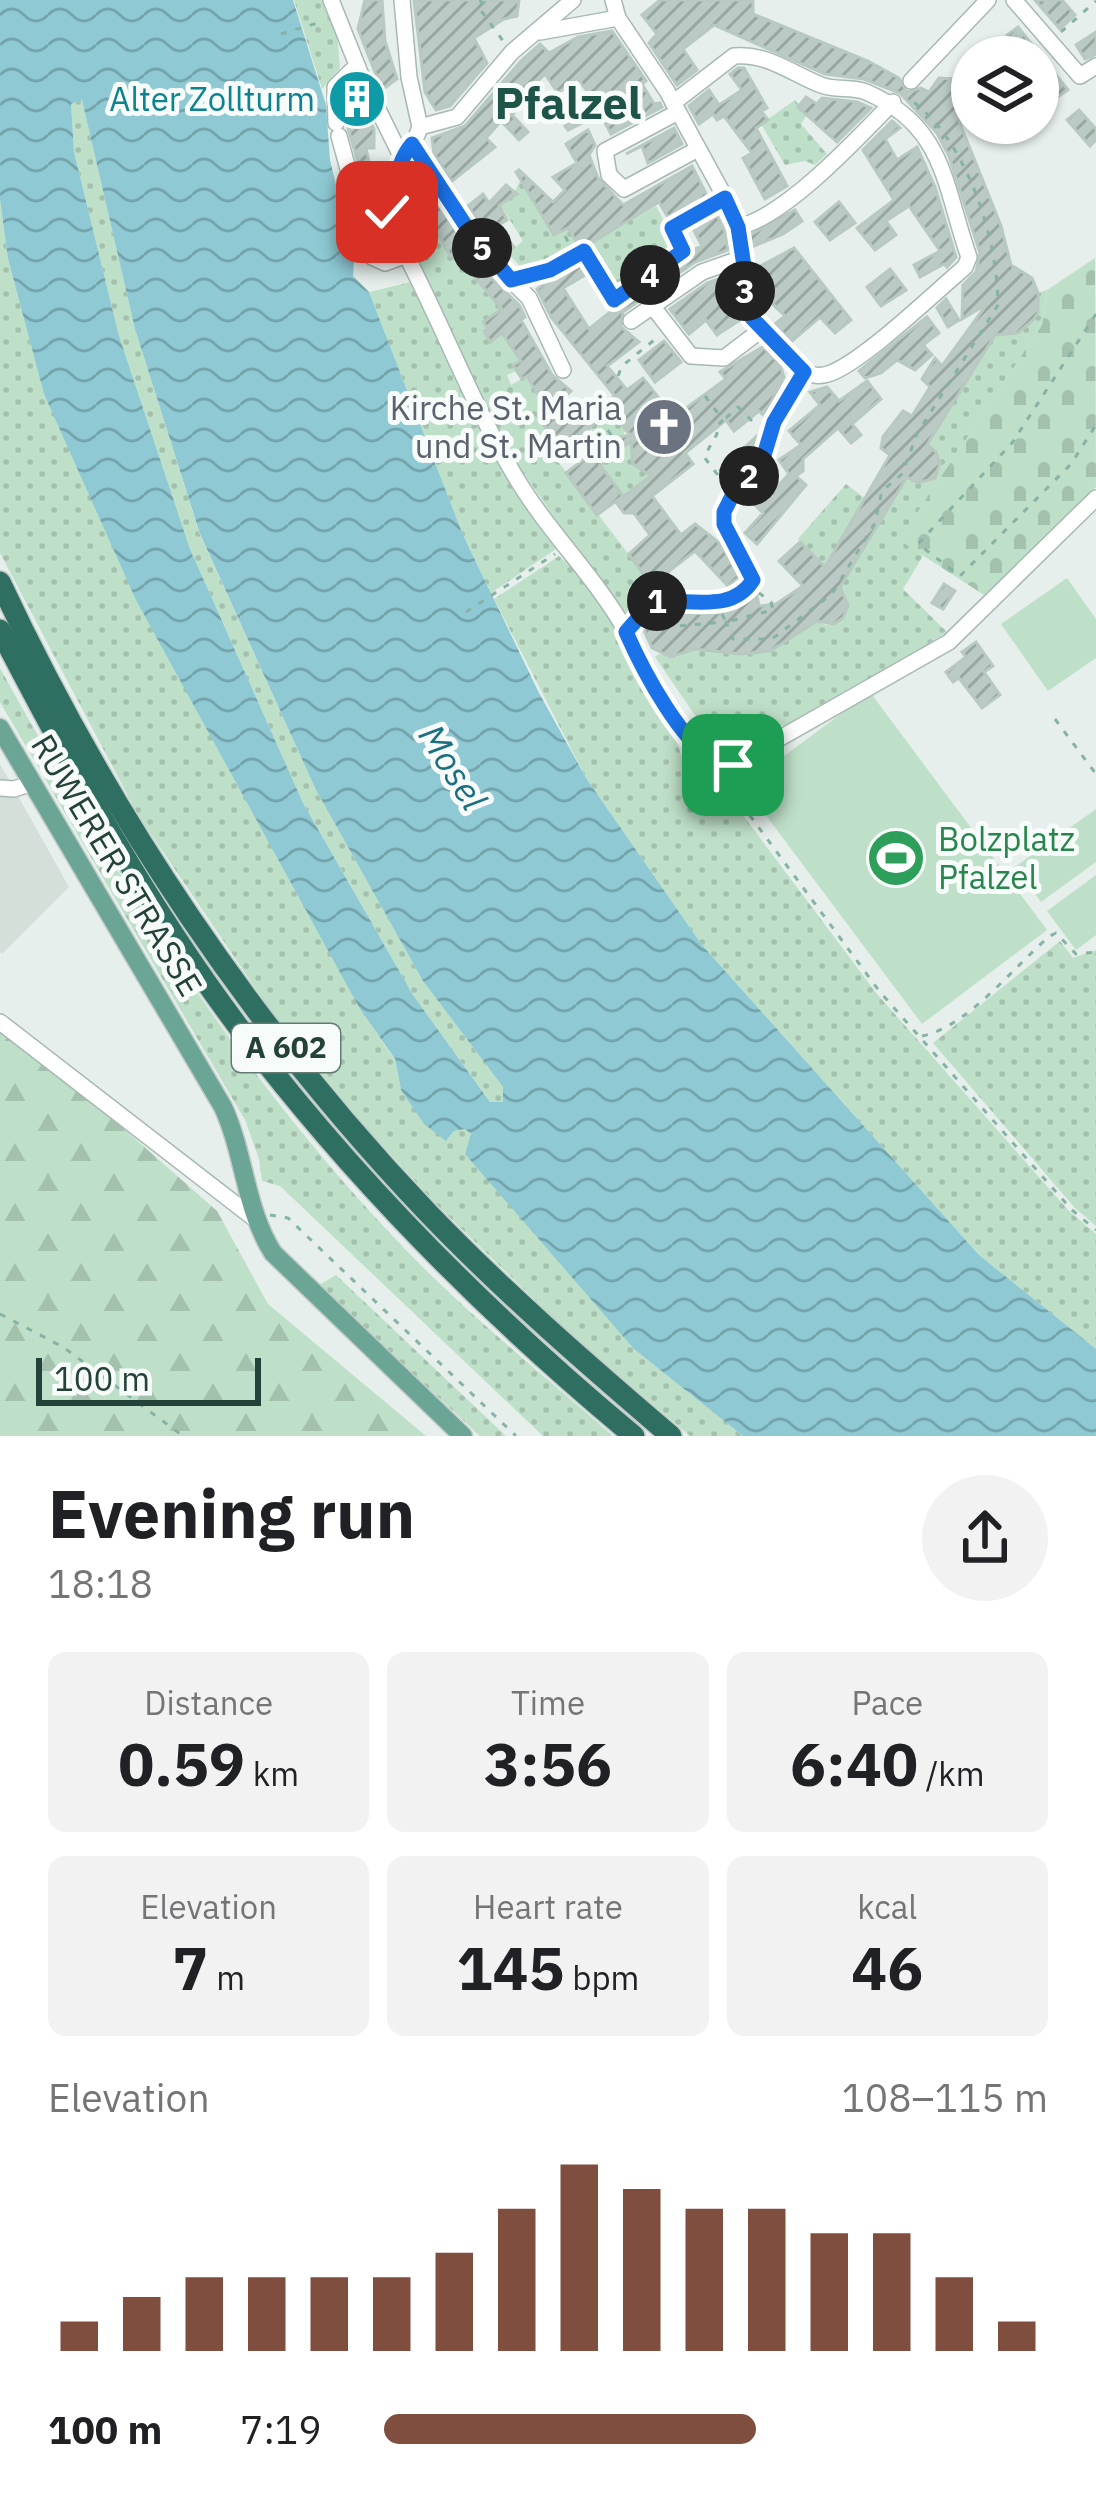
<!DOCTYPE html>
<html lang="en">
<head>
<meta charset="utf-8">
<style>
	:root { --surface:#fff; --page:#f2f2f2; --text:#202124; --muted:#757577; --accent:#7f4e3f }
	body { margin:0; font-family:"IBM Plex Sans",sans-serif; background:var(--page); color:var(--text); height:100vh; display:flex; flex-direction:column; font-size:45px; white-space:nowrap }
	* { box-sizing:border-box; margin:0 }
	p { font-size:39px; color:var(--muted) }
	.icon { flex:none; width:66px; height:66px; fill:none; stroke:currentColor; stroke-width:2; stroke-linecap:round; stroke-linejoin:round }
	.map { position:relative; height:1436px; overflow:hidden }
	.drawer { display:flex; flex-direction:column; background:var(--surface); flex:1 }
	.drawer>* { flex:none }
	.tools { position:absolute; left:951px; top:36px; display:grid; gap:24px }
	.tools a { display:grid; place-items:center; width:108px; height:108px; border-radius:50%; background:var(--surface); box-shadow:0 3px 9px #0004; font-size:60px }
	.scale { position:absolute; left:36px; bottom:30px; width:225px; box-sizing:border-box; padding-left:12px; border:6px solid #24423a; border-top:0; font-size:33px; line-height:42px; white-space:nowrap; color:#24423a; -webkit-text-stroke:9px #f7fbf9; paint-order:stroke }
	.pin { position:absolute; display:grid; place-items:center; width:102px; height:102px; color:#fff; margin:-51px; border-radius:24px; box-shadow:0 6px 18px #0006 }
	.km { position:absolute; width:60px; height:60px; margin:-30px; border-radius:50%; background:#222; color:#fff; font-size:33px; line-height:60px; text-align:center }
	.round { display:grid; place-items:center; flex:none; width:126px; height:126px; border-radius:63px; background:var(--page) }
	.headline { display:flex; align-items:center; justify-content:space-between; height:204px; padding:0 48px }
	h1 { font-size:66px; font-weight:800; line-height:90px }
	.figures { display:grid; grid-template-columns:repeat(3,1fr); gap:18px; height:204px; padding:12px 48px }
	.figures div { display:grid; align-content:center; border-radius:18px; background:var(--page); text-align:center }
	.figures b { font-size:60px; font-weight:800 }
	.figures small { font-size:33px; font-weight:400 }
	.figures p { font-size:33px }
	.chart { height:336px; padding:24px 48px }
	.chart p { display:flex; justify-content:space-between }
	.chart svg { width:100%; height:216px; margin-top:12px; stroke:var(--accent); stroke-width:6 }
	ul { padding:0 48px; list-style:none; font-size:39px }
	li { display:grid; grid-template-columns:192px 144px 1fr; align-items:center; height:90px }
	li i { height:30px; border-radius:15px; background:var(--accent) }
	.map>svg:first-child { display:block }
	.built { fill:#d4dfda }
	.green { fill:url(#green-dots) }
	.forest { fill:url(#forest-firs) }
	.cemetery { fill:url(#cemetery-stones) }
	.pitch { fill:#bfe0c8 }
	.water { fill:url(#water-waves); fill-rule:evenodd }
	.building { fill:url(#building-hatch); stroke:#b8c9c2; stroke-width:3 }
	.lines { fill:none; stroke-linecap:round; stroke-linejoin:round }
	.minor-casing { stroke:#a8b8b2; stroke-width:18 }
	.major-casing { stroke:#c2cac8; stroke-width:21 }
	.highway-casing { stroke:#c2cac8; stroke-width:24 }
	.path { stroke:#86b3a5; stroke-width:3; stroke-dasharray:6 9; stroke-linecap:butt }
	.minor { stroke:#fff; stroke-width:15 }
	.major { stroke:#6aa596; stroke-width:18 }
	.highway { stroke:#2f6f62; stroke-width:21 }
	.route-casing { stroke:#fff; stroke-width:24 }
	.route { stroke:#1a73e8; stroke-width:15 }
	.labels { text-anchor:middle; stroke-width:10; stroke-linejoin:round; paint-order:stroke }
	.shield { fill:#f7fbf9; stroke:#637a73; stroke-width:3 }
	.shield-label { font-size:30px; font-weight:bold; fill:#24423a }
	.culture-label { font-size:33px; fill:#0d838f; stroke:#f7fbf9; text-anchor:end }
	.worship-label { font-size:33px; fill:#5b616d; stroke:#f7fbf9; text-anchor:end }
	.leisure-label { font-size:33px; fill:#27864d; stroke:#f7fbf9; text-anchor:start }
	.street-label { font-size:33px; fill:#24423a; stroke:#f7fbf9 }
	.water-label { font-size:36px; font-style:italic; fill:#1c6f80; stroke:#f7fbf9 }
	.district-label { font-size:45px; font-weight:bold; fill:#1f5548; stroke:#f7fbf9 }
</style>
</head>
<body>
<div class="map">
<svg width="1096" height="1436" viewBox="0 0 1096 1436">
	<defs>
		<pattern id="green-dots" width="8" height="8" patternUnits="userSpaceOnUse" patternTransform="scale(3)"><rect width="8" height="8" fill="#bfe0c8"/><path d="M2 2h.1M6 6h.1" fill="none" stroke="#a4c1ad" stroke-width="1.8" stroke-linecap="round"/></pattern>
		<pattern id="forest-firs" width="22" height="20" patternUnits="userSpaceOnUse" patternTransform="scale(3)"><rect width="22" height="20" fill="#bfe0c8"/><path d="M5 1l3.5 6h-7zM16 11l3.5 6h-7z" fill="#a4c1ad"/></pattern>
		<pattern id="cemetery-stones" width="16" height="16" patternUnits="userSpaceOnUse" patternTransform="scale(3)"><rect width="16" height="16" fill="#bfe0c8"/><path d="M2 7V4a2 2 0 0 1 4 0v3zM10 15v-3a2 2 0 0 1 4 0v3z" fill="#a4c1ad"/></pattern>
		<pattern id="water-waves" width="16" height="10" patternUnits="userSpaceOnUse" patternTransform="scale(3)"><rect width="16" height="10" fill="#8ec9d4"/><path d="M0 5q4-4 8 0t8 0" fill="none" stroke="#74a5ad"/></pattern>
		<pattern id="building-hatch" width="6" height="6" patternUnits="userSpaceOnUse" patternTransform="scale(3)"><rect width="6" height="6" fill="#bbcac4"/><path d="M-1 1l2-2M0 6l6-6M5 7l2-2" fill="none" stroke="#98a6a0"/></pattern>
	</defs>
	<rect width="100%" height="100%" fill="#e6efeb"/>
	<path class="built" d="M0,764L69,887L2,954L0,952Z"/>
	<g class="green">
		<path d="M294,0H326L337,33L340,68L322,89Z"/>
		<path d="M82,100L135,329L200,535L316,790L423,981L503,1087L504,1102L491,1103L413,995L303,803L190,549L119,336L74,152L71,104Z"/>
		<path d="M795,100L807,115L801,124L827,154L815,165L805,161L785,165L761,124Z"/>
		<path d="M521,179L554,235L568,228L582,248L656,206L680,250L615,296L585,247L549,268L526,273L508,253L523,241L500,204L512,197Z"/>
		<path d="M0,199L8,259L44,394L360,1009L395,1060L401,1090L447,1140L454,1131L465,1129L472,1135L634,1349L743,1436H690L565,1329L438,1206L361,1122L273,1014L138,815L0,553Z"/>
		<path d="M436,229L503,311L484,323L491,342L502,333L521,361L514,365L517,371L507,375L511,385L527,376L538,392L536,396L549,409L538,418L560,447L553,455L658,593L624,618L498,436L411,252Z"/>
		<path d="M411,282L515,488L556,549L491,593L463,535L369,292Z"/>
		<path d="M1047,290L1042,325L900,539L923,556L903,589L947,632L800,722L768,729L740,746H716L655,657L659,654L678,657L694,648L741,654L770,651L817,621L826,625L839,622L848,605L844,595L838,591L908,477L924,483L939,471V457L926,446L995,335C1022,336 1041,322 1038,293Z"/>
		<path d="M609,410L626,430L622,437L633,443L634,466L658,472L622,498L600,465L606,444L589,455L577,441Z"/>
		<path d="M846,484L866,499L824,566L798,539Z"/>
		<path d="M559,556L575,570L616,626L669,721L686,768L736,806L877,994L1069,1211L1096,1234V1349L979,1255L702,945L586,778L494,599Z"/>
		<path d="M0,668C115,876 238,1076 404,1248C468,1315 543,1374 613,1436H543L280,1186L262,1181L259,1159L245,1120L0,702Z"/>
		<path d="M1060,941L1073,958L1096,950V1226L1075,1208L933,1043Z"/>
		<path d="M336,1275L506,1436H480L318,1286Z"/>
	</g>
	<path class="forest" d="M0,1020L217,1211L268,1304L426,1436H0Z"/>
	<path class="cemetery" d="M1095,258L1096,487L984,595L899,540L1042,325L1047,290Z"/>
	<g class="pitch">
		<path d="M1067,578L1096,619V658L1048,691L1001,624Z"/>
		<path d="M870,692L1047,930L922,1024L744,786Z"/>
		<path d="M1096,809V862L1041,902L1015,867Z"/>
		<path d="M1096,875V935L1076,950L1047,911Z"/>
	</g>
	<path class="water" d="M0,0H293L326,105L330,160L354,260L353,276L369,292L463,535L538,691L586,778L702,945L979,1255L1096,1349V1436H743L634,1349L465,1154L471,1134L465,1129L454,1131L446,1141L424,1124L401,1090L395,1059L360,1009L136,600L44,394L8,259L0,199ZM82,100L135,329L200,534L316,790L423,981L503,1087V1102H490L413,995L303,803L190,549L119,336L74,152L71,104Z"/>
	<g class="building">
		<path d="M365,0H382L385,41L397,79L382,90L358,29Z"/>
		<path d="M414,0H519L517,16L504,19L474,38L487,63L450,106L436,110L425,92Z"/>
		<path d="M660,0H753V14L868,61L899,78L907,92L921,88L929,92L939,78L957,79L969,97L959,121L1001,226L1011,265L1032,278L1038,293V313L1033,320L1018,333L995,335L927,445L936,452L940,463L935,478L918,483L907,477L840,587L848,605L843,618L834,624L817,621L770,651L741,654L695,649L671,657L652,648L644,630L659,614L724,613L757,596L759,606L776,604L803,586L779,561L800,542L825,567L890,455L881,448L883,437L903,411L912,416L930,387L922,379L935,358L942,366L987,304L962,319L963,285L976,272L980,253L949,156L937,133L900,93L864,79L825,74L714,25L683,49L697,70L677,85L649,43L657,34L642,15Z"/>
		<path d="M1035,0H1062L1075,15L1060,29Z"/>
		<path d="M1018,27L1068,90L1056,98L1045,80L1038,85V57H1010L1018,51L1007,35Z"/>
		<path d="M612,31L646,81L642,84L654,104L660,103L662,107L611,134L604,121L623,112L610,91L595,101L577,78L558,93L545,74L520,100L524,104L512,115L528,132L519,140L501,121L486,138L495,147L452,181L434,154L432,138L465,126L521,61L540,44L549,53L578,37Z"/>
		<path d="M1096,32V54L1085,59L1076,45Z"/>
		<path d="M738,68H744L767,108L761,111L768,120L756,128L787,186L765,199L743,158L752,153L724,116L717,120L713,114L699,124L689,106L709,90L719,105L742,90L730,74Z"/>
		<path d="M353,86L364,108L348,119L370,121L374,129V148H366L377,201L364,183L348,128L347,92Z"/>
		<path d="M806,97L817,104L822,98L857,102L871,108L837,142L798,107Z"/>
		<path d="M592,104L598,115L568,130L565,126Z"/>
		<path d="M1079,110L1096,129V140L1090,146L1067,120Z"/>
		<path d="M892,121L900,128L885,139L897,160L917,147L935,187L956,257L947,267L944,264L920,277L914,265L940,251L909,206L886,221L896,235L875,250L857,228L894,200L863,150Z"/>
		<path d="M674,128L682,144L648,163L642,146L626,154Z"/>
		<path d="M588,130L595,145L589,155L598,178L623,205L692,166L724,229L728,250L695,262L623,312L621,327L639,342L607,366L627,390L643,378L674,417L726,379L720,372L763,347L780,364L784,377L764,416L759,411L734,431L726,420L685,453L693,464L652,496L681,535L695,524L722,545L739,578L728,586L695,551L651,585L629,554L650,535L634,513H624L616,502L651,476L633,464L631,441L600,465L623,496L597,515L566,473L611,439L630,435L609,408L565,453L538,417L547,411L527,376L522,379L513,365L521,361L502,333L490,342L484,331L488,329L483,322L502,309L454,253L450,256L439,235L417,249L397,219L402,201L423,182L482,269L519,305L525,317L521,320L552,375L571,391L555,406L569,422L575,418L577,421L588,410L590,412L615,396L551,317L537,289L578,259L587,274L563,288L589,329L625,300L673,269L679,263V256L702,246L687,217L672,224L659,202L581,249L568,228L554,235L516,172L519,170L553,202L565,190L553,177L577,163L566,144Z"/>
		<path d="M506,185L517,194L499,205L507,220L497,226L514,247L503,256L468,206L483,194L489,203Z"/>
		<path d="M839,202L855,223L830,240L815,222Z"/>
		<path d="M795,210L802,221L783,234L752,247L750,235Z"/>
		<path d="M794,248L851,320L835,333L820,317L791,342L775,324L785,316L759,291L762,285L755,269Z"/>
		<path d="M890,269L906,290L881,306L867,287Z"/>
		<path d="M730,275L732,281L727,284L740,320L717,335L706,320L689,334L670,309L707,283Z"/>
		<path d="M946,299L959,320L948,327L937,308Z"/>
		<path d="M927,317L939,333L923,345L932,355L915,370L897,360L881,373L865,378L859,371Z"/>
		<path d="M664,341L681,362L655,382L639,360Z"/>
		<path d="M867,381L881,399L852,424L861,435L851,443L838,428L803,459V471L796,476L806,485L757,544L745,533L763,513L755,505L764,495L767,498L789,474L779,460L801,445L789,431L820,405L810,392L827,387L839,401Z"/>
		<path d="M758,435L751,456L729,479L720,470Z"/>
		<path d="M944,584L955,591L943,609L932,603Z"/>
		<path d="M976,642L993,666L984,672L1000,695L982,708L959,678L953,682L946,672L966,657L962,652Z"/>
	</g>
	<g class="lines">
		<g class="minor-casing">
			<g id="minor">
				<path d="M331,0L361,75L401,156L387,212"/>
				<path d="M402,0L409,77L420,127L417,135"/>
				<path d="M613,0L618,18L667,91L733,212L752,318L804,372"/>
				<path d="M1014,0L1080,76L1096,66"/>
				<path d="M540,32L618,18"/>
				<path d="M911,81L988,0"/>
				<path d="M673,103L734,56C767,53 791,73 821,85C836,91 851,86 866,92C946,126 944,187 969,257L965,267C933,294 866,359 831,373C821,377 814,376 804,372"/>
				<path d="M678,112L605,151L609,175L624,189L696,150"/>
				<path d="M336,123L335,87L351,71L361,75"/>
				<path d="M420,127L457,117L512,52L573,0"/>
				<path d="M339,136L372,257L385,263L407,255"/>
				<path d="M412,144L492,262L529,298L563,370"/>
				<path d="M738,227C785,217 858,138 893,102"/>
				<path d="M393,230C437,310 468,397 515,476C548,532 596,577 627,633C648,673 679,746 721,766L733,765L949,642L1096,498"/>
				<path d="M653,307L691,356L724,358L761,330"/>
				<path d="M631,321L702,272L742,258"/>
				<path d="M626,632L653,602C687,597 731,615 753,580L724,523V512L734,492L762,462L774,422L804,372"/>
				<path d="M0,788L14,789L33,783"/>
				<path d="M0,1022L256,1220"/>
			</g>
		</g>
		<g class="major-casing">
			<path id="major" d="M0,728L223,1107C245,1155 245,1209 273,1253L463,1436"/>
		</g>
		<g class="highway-casing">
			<g id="highway">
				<path d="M0,582C108,813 253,1030 429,1214C505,1293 588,1365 671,1436"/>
				<path d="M0,630C73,771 150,911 246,1037C359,1185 491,1317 634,1436"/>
			</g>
		</g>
		<g class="path">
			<path d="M480,0L484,7L480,9L503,41"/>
			<path d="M1061,32L1096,1"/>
			<path d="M281,34L324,21"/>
			<path d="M565,236L576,256"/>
			<path d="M528,276L550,270L584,251L617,304"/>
			<path d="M614,300L683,251L672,228L711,206"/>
			<path d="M1096,314L1012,443L918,544L960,576L1071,464L1096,425"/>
			<path d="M618,376L622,366L658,337"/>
			<path d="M705,396L723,420L716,427L717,434L704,457L724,483"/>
			<path d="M599,418L614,439"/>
			<path d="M726,418L738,407L758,427"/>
			<path d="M466,612L555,554"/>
			<path d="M722,614L726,622L773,610L771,602L759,593"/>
			<path d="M665,627L726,622L733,639H772L832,594L875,523L882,491L902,474L917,434L998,305C998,239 967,141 912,101"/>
			<path d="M1055,719L1096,774"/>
			<path d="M723,779L880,992L1072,1210L1096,1230"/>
			<path d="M922,1036C968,1027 1014,966 1050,936L1056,933L1076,954L1096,952"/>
			<path d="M270,1215L288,1218L516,1436"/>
			<path d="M0,1314L63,1347L183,1436"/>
		</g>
		<use href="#minor" class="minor"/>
		<use href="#major" class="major"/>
		<use href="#highway" class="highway"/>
	</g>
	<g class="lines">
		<g class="route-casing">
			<path id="route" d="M387,212C394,190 397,161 412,144L466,226L511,280L550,270L584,251L614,300L683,251L672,228L725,198L738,227L752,318L804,372L774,422L762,462L734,492L724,512V524L753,580C731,615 687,597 652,602L626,632C643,671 683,747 722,766L733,765"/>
		</g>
		<use href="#route" class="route"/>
	</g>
	<defs>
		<g id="building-disc" transform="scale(3)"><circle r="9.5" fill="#0f9aa8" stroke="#f7fbf9"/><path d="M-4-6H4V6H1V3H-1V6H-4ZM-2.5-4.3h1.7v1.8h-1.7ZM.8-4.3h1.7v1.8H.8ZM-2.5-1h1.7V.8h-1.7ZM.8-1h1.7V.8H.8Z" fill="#fff"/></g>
		<g id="church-disc" transform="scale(3)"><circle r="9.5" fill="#6b7280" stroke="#f7fbf9"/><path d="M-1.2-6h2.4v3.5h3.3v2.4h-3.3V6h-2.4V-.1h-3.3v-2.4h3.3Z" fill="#fff"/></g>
		<g id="stadium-disc" transform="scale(3)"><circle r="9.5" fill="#2e9e5b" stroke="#f7fbf9"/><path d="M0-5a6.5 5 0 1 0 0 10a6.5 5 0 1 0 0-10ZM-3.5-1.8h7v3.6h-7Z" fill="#fff"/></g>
	</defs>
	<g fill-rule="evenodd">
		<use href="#building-disc" x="357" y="99"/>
		<use href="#church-disc" x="664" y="427"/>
		<use href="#stadium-disc" x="896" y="858"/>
	</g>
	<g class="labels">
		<rect class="shield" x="232" y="1024" width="108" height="48" rx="9"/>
		<g class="shield-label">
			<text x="286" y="1058">A 602</text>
		</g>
		<g class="culture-label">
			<text x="315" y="111">Alter Zollturm</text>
		</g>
		<g class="worship-label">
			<text x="622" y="420">Kirche St. Maria<tspan x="622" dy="38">und St. Martin</tspan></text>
		</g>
		<g class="leisure-label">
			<text x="938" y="851">Bolzplatz<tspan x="938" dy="38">Pfalzel</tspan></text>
		</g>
		<g class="street-label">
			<text transform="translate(117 865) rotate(59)" y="12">RUWERER STRASSE</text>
		</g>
		<g class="water-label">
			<text transform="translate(453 767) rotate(58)" y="13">Mosel</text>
		</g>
		<g class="district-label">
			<text x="568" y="119">Pfalzel</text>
		</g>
	</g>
</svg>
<div class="tools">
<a><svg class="icon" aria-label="layers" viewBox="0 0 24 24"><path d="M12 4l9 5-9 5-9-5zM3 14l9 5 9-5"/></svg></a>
</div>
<div class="scale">100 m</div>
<div class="pin" style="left:733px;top:765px;background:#1e9e55"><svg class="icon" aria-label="arrive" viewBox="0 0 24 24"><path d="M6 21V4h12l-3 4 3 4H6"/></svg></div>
<div class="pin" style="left:387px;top:212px;background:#d93025"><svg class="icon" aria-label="check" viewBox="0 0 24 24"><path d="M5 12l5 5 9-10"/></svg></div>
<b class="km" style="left:657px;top:601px">1</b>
<b class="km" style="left:749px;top:476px">2</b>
<b class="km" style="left:745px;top:291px">3</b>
<b class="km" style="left:650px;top:275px">4</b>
<b class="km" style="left:482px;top:248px">5</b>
</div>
<section class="drawer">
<div class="headline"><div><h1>Evening run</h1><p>18:18</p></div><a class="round"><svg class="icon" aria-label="share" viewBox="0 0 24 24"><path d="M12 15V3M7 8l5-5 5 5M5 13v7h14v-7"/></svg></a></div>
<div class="figures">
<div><p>Distance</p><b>0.59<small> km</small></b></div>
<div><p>Time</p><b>3:56</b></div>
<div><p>Pace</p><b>6:40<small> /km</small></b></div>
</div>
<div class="figures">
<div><p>Elevation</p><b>7<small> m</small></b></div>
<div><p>Heart rate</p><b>145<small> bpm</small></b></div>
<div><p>kcal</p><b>46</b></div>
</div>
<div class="chart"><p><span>Elevation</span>108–115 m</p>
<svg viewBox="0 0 160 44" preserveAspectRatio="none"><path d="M5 44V38M15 44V33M25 44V29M35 44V29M45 44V29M55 44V29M65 44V24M75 44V15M85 44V6M95 44V11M105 44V15M115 44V15M125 44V20M135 44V20M145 44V29M155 44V38"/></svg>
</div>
<ul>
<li><b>100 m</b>7:19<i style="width:56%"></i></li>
</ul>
</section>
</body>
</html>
